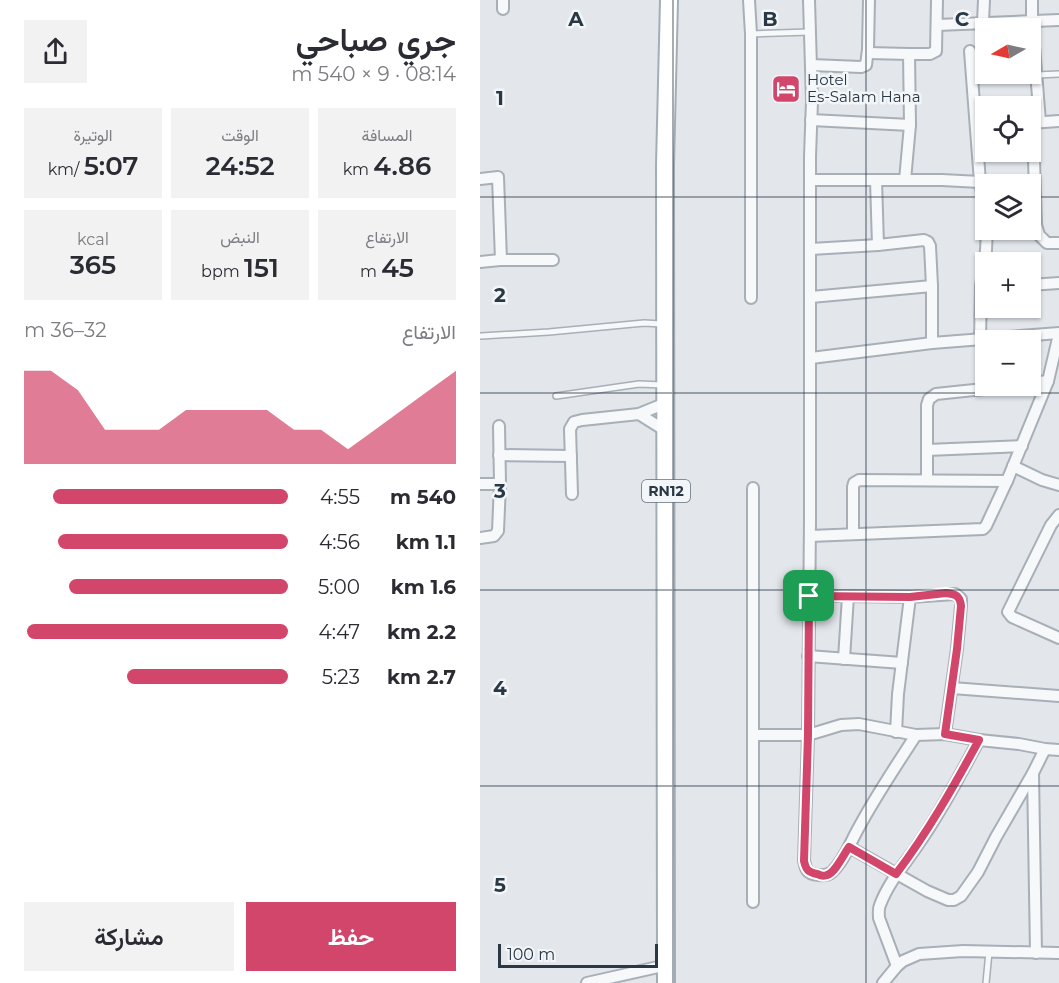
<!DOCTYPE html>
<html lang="ar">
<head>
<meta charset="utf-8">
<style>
	:root { --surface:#fff; --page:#f2f2f3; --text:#2b2b33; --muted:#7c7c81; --accent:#d3466b }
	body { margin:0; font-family:Montserrat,Vazirmatn,sans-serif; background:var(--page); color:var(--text); direction:rtl; height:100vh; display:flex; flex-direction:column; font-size:22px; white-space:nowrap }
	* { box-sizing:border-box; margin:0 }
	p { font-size:20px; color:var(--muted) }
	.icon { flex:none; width:33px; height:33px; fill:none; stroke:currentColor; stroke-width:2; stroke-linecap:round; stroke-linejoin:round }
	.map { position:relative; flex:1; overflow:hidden; direction:ltr }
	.details { display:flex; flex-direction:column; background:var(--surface); width:480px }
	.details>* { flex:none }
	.needle { width:39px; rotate:261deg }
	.buttons { position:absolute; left:495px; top:18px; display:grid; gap:12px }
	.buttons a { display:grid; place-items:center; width:66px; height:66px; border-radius:0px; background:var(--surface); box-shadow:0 2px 4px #0004; font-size:30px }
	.scale { position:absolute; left:18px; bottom:15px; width:160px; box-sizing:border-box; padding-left:6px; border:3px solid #2a3745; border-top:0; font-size:16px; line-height:21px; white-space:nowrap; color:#2a3745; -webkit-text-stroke:4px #f3f6f9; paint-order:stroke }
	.pin { position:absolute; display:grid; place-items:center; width:51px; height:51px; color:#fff; margin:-26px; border-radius:12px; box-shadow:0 3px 9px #0006 }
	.round { display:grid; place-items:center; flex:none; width:63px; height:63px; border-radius:0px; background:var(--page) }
	.headline { display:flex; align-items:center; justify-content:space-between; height:102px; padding:0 24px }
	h1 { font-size:33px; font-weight:600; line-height:45px }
	.metrics { display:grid; grid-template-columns:repeat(3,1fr); gap:9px; height:102px; padding:6px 24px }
	.metrics div { display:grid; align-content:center; border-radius:0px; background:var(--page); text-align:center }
	.metrics b { font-size:26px; font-weight:600 }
	.metrics small { font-size:16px; font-weight:400 }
	.metrics p { font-size:16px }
	.chart { height:168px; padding:12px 24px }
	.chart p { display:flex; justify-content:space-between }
	.chart svg { width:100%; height:108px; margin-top:6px; fill:var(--accent); opacity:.7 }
	.cta { display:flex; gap:12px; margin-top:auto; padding:12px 24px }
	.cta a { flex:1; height:69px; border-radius:0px; background:var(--accent); color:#fff; font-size:24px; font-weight:600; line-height:69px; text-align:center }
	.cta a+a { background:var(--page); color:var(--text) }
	ul { padding:0 24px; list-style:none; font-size:20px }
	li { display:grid; grid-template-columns:96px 72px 1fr; align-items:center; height:45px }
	li i { height:15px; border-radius:8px; background:var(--accent) }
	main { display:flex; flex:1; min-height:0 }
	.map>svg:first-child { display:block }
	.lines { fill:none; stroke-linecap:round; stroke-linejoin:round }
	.service-casing { stroke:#a8afb7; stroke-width:8 }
	.minor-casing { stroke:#a8afb7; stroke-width:14 }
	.primary-casing { stroke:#a2adb8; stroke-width:20 }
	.service { stroke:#f6f8fa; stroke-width:5 }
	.minor { stroke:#f6f8fa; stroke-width:10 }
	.primary { stroke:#fff; stroke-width:16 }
	.route-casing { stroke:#fff; stroke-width:12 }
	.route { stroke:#d3466b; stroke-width:8 }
	.grid { fill:none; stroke:#2a3745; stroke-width:1.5; stroke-opacity:0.55 }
	.labels { text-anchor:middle; stroke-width:5; stroke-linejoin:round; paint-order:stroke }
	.shield { fill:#f3f6f9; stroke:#66707b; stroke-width:1.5 }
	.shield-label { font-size:14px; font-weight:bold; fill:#2a3745 }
	.poi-label { font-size:15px; fill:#2a3745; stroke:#f3f6f9; text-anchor:start }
	.grid-label { font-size:20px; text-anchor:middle; font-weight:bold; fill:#2a3745; stroke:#f3f6f9; stroke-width:5; stroke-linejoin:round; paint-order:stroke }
</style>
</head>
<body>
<main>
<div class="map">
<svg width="579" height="983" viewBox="0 0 579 983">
	<rect width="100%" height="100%" fill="#e3e7ec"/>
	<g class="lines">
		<g class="service-casing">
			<g id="service">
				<path d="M271,34L329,32"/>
				<path d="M557,75L579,74"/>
				<path d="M1,336L69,332L164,323L182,324"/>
				<path d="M76,396L159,384L183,385"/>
				<path d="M506,983L509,952"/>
			</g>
		</g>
		<g class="minor-casing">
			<g id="minor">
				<path d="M269,0L271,34V298"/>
				<path d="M329,0L332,101L330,156V520L328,735L324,861C325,863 325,868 327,870C331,876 346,877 352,872C364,861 370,843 378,829C395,797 416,766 436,735"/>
				<path d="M552,0V21L560,122"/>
				<path d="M23,9V0"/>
				<path d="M503,22L504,0"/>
				<path d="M457,25L579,20"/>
				<path d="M490,51L500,182"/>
				<path d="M388,53L429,54L430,125"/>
				<path d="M429,54H450L456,51L457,0"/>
				<path d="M331,65L381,67L386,65L388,49L389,0"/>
				<path d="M331,120L430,125L425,180"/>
				<path d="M550,123L579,121"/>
				<path d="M554,159L556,225L559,235L567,243H579"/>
				<path d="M0,179L18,177L21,260"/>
				<path d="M331,180H462L500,182L506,213"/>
				<path d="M396,180L398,245"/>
				<path d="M331,249L398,245L444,240L448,242L450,246L452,286V343"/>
				<path d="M0,262L20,260H73"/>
				<path d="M550,285L579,283"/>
				<path d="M331,297L452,286"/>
				<path d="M500,340L501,286L506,250L507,230"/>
				<path d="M331,358L452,343L579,333"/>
				<path d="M550,383L568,381L579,334"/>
				<path d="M159,414L186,431"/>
				<path d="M447,450L542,446"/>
				<path d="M19,455L91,456"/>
				<path d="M533,466L562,480L579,485"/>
				<path d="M447,480V405L449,399L456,394L532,386"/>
				<path d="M0,484H20"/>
				<path d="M273,488V902"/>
				<path d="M92,494L90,429L94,422L102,420L159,414L186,403"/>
				<path d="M579,515L571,525L528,612L532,617L579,638"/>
				<path d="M373,534V487L374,483L379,480L527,481"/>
				<path d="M330,536L503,529L506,526L527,481L568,381"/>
				<path d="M0,538L14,536L18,531L20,484L19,426"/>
				<path d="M329,596H368"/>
				<path d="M328,656L422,663"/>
				<path d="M364,659L368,596L430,597"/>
				<path d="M472,688L579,696"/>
				<path d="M416,732L418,694L430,597L475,594L481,599V606L477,649L465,734"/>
				<path d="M273,735H328L361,725L379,724L436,735L465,734L499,740L539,744L565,749L579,750"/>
				<path d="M553,773L556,953"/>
				<path d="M369,847L447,891L468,900H474L481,896L498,872L516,837L553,773L565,749"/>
				<path d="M417,966L399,918C399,914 398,909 400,905C408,884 422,867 435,849C459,815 479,777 499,740"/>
				<path d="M107,983L187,965"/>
				<path d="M403,983L417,966L423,961L439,954L483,951L579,953"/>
			</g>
		</g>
		<g class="primary-casing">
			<path id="primary" d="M186,983L185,165L189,0"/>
		</g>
		<use href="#service" class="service"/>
		<use href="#minor" class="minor"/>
		<use href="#primary" class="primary"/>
	</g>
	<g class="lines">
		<g class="route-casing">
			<path id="route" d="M466,593C476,594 480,596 481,606L477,649L465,734L499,740C474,786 448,832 416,874L369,847C364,854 355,873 347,875C343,877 341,875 337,874C328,872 326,870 324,861L328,735L329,596L430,597Z"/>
		</g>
		<use href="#route" class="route"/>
	</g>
	<path class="grid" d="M193,0V983M386,0V983M0,197H506M550,197H579M0,393H579M0,590H579M0,786H579"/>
	<defs>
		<g id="hotel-square" transform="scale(1.5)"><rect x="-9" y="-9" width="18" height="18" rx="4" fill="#d3466b" stroke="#f3f6f9"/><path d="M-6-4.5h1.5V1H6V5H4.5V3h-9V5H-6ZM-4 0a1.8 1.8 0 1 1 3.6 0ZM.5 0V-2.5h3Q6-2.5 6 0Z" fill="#fff"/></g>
	</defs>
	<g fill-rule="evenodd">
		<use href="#hotel-square" x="306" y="89"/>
	</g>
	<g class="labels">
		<rect class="shield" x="162" y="480" width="48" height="22" rx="4.5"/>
		<g class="shield-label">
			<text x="186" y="496">RN12</text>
		</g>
		<g class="poi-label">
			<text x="327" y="85">Hotel<tspan x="327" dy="17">Es-Salam Hana</tspan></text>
		</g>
	</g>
	<g class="grid-label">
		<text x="96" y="26">A</text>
		<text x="290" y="26">B</text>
		<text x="482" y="26">C</text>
		<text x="20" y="105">1</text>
		<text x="20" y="302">2</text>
		<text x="20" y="498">3</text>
		<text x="20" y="695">4</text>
		<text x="20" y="892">5</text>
	</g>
</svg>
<div class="buttons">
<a><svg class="needle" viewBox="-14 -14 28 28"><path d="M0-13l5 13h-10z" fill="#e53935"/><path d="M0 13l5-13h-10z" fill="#7c7c81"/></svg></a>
<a><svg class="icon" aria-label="locate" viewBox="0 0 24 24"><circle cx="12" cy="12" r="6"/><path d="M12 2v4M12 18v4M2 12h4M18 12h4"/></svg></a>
<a><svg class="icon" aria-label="layers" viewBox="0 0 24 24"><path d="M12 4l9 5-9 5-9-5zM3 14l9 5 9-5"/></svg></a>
<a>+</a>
<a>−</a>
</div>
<div class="scale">100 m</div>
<div class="pin" style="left:329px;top:596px;background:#1e9e55"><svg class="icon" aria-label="arrive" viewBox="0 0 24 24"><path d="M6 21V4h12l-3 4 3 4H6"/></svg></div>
</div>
<section class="details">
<div class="headline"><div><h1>جري صباحي</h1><p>08:14 · 9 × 540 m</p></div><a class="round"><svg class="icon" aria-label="share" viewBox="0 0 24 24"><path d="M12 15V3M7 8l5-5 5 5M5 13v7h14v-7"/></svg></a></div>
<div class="metrics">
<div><p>المسافة</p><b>4.86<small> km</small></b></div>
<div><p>الوقت</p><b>24:52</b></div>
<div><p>الوتيرة</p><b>5:07<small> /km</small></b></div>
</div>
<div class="metrics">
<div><p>الارتفاع</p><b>45<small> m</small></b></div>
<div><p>النبض</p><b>151<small> bpm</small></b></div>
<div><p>kcal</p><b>365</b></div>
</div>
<div class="chart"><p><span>الارتفاع</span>32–36 m</p>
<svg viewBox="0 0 160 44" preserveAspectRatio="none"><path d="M0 44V6L10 6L20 14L30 30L40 30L50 30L60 22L70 22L80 22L90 22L100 30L110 30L120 38L130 30L140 22L150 14L160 6V44z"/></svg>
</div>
<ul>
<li><b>540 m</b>4:55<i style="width:89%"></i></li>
<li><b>1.1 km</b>4:56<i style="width:87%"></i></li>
<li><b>1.6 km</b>5:00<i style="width:83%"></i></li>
<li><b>2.2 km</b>4:47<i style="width:99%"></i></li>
<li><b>2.7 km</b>5:23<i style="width:61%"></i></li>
</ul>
<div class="cta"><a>حفظ</a><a>مشاركة</a></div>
</section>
</main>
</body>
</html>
